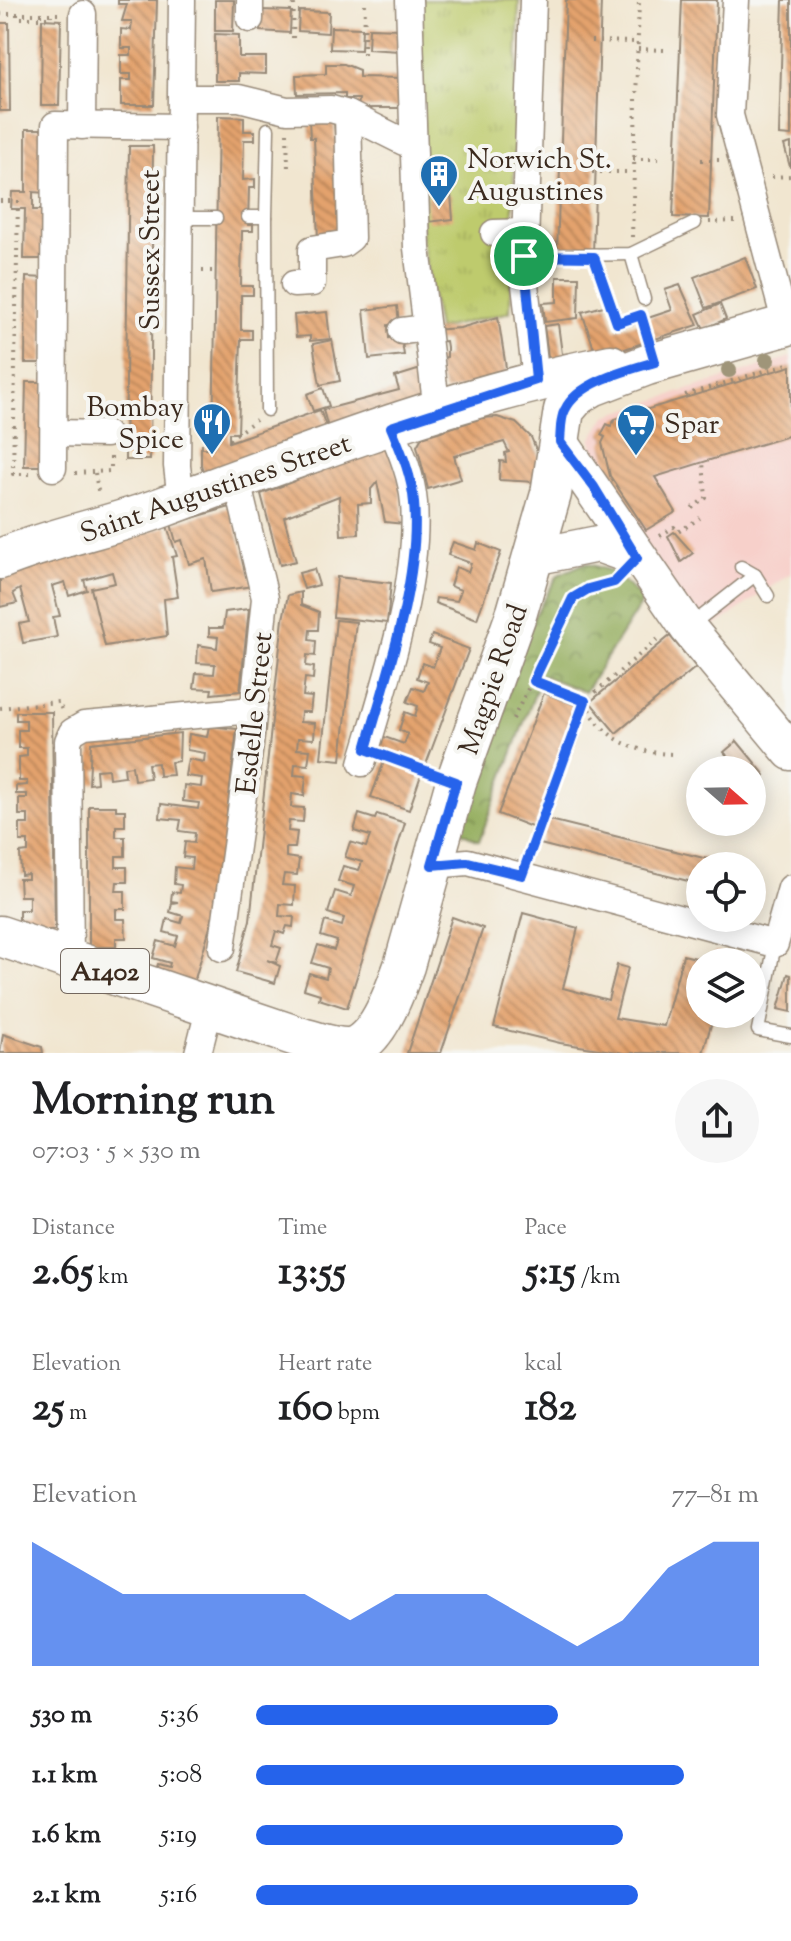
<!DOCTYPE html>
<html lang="en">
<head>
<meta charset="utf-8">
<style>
	:root { --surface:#fff; --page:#f6f6f6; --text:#202124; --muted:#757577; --accent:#2563eb }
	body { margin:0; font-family:"Sorts Mill Goudy",serif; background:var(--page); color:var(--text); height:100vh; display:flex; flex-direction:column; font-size:30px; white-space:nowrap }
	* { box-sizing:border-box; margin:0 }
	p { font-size:26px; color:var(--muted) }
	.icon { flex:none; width:44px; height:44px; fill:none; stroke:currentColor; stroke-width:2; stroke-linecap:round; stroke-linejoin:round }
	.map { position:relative; height:1053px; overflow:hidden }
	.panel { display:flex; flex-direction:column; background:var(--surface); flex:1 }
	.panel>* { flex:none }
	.needle { width:52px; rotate:110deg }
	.fabs { position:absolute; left:686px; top:756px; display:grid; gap:16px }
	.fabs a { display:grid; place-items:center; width:80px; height:80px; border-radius:50%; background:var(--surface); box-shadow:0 4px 20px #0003; font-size:40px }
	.pin { position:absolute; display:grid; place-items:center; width:68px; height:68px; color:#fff; margin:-34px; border:4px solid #fff; border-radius:50%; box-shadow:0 2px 8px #0007 }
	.round { display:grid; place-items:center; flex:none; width:84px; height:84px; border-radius:42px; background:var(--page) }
	.headline { display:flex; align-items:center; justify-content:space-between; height:136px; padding:0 32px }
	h1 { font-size:44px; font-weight:800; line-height:60px }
	.stats { display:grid; grid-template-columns:repeat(3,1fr); gap:12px; height:136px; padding:8px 32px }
	.stats div { display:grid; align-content:center }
	.stats b { font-size:40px; font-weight:800 }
	.stats small { font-size:22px; font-weight:400 }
	.stats p { font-size:22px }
	.chart { height:224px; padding:16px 32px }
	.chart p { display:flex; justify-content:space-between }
	.chart svg { width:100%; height:144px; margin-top:8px; fill:var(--accent); opacity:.7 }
	ul { padding:0 32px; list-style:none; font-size:26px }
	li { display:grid; grid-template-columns:128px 96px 1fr; align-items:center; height:60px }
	li i { height:20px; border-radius:10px; background:var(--accent) }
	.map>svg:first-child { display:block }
	.built { fill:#f7d0ca }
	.grass { fill:url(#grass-tufts); stroke:#7c7a46; stroke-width:2 }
	.forest { fill:url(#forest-crowns); stroke:#686c3f; stroke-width:2 }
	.building { fill:url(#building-back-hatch) }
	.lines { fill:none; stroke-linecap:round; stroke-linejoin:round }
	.lane-casing { stroke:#968877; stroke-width:15 }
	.street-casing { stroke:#968877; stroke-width:29 }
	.secondary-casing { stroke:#968877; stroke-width:39 }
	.primary-casing { stroke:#968877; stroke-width:43 }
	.path { stroke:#968877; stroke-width:4; stroke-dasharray:2 6; stroke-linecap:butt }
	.lane { stroke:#fff; stroke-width:12 }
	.street { stroke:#fff; stroke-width:26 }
	.secondary { stroke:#fff; stroke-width:36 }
	.primary { stroke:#fff; stroke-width:40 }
	.tree { fill:#9f9579 }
	.route-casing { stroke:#fff; stroke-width:16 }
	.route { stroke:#2563eb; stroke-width:10 }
	.labels { text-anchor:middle; stroke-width:8; stroke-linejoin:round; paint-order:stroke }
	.shield { fill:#f6f6f2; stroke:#73675e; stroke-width:2 }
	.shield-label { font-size:26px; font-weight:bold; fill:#3b2a1e }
	.poi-label { font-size:28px; fill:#3b2a1e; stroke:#f6f6f2; text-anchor:start }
	.street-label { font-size:28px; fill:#3b2a1e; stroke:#f6f6f2 }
</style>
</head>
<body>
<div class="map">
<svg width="791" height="1053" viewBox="0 0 791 1053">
	<defs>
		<pattern id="grass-tufts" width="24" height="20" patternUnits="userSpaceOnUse" patternTransform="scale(2)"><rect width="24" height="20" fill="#becb6d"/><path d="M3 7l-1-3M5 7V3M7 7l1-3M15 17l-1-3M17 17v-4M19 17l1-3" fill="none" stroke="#a4ae5e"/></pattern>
		<pattern id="forest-crowns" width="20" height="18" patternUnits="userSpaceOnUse" patternTransform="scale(2)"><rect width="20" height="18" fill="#96af60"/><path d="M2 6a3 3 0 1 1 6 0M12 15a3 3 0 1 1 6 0" fill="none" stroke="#7c8f4f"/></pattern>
		<pattern id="building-back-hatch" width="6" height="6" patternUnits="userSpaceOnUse" patternTransform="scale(2)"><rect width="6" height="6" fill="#e3a26d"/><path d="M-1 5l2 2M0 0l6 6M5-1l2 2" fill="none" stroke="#b98459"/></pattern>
	</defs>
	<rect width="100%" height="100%" fill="#f6f6f2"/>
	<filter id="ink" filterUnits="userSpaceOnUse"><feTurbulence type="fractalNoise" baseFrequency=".0125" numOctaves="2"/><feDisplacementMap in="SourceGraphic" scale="16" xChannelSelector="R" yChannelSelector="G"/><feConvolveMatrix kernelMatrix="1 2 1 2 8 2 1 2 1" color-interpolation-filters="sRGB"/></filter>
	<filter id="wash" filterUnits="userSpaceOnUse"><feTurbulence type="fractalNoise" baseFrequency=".006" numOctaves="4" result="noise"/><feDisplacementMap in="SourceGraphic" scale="32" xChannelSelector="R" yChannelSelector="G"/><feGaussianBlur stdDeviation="1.8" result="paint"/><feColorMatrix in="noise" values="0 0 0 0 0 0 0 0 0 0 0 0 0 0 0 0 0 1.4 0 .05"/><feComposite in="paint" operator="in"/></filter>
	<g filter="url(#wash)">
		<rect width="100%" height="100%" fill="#f1e6d0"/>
		<path class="built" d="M791,357V573L705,633L602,483L591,440L606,416Z"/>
		<path class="grass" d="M418,0H519L510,312L438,329L422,239Z"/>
		<path class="forest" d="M585,563L614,572L643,600L585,692L542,675L479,841L460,831L534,617L558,575Z"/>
		<g id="blocks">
			<g class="building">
				<path d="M118,0H157L154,105H121V80H131V74H121V55H131V48H121V29L131,30L132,21H122L127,4H118Z"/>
				<path d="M215,0H234L233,31H215Z"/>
				<path d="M566,0H601L593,254L557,253Z"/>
				<path d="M682,0H717L709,218L673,217Z"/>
				<path d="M783,0H791V136L779,135Z"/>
				<path d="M260,10L291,11L290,33L260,31Z"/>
				<path d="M299,11L329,12L328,33L298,31Z"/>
				<path d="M42,19L61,20L59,105H41Z"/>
				<path d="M0,23H9L10,111H0Z"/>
				<path d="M331,27L362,28L361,50L330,49Z"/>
				<path d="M369,28L400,29L399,51L368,49Z"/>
				<path d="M215,34L239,35V57H266V74L239,73V81H215Z"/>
				<path d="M326,64H344L359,70V77L404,78V108H358L359,99H345V93L297,94L296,75L326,74Z"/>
				<path d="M218,116L244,117V131H255V140H244L243,180L255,179V188H249L248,225H253V231H242L241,286H253V295H241V330H252V339H241L238,433H229V442L320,410L329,435L206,480L201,465V448H213Z"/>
				<path d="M334,119L335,138H339L343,239L318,240L314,138H310L309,120Z"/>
				<path d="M26,129H45V193L33,192V210H47L46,259H24L25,209H11L12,192H26Z"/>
				<path d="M791,143V167H790L784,145Z"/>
				<path d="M129,146H153L150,460H125Z"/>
				<path d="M451,194L453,219L428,222L426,196Z"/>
				<path d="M745,257L757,289L706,308L694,277Z"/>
				<path d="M26,277L45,278L43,363H25Z"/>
				<path d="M557,277H579L578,318L545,322L543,303L557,302Z"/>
				<path d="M680,285L698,325L652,340L645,319L672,310L665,290Z"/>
				<path d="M720,304L726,319L704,329L697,314Z"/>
				<path d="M607,305L615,330L640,322L646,342L597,358L582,312Z"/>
				<path d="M397,306L399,323L388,325L389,338L401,336L404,355L369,359L364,310Z"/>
				<path d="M327,312L330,339L310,341V336L296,337L294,315Z"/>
				<path d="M498,317L507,374L445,392L435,360L447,357V347L446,341L433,342L431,330L460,328Z"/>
				<path d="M558,324L562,354L571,353L573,369L550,372L544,326Z"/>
				<path d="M332,340L340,381L320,385L313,344Z"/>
				<path d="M791,366V435L655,477L676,512L646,530L610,476L602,443L605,437L601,435L607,424L611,426L615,419Z"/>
				<path d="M424,368L434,398L329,431L323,410L399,390L395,377Z"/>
				<path d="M26,382H46L45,466H24Z"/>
				<path d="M323,388L329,406L313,411L307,394Z"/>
				<path d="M497,417L516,423L531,437L539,457L536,482L499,480L500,461L506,462L505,453L509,452L504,442L454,456L461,479L428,489L417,446L422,437L482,418Z"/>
				<path d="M381,447L389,449L399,479L404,524L385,522L377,482L371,489V503L358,504L359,534L341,535L339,496L284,517L296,561L280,565L261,494Z"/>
				<path d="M230,507L253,586L211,592L206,559L189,564L182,540L176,542L171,524Z"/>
				<path d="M167,526L177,556L172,557L178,597L164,599L167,636L105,646L91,588L115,583L112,572L84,580L87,590L69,596L65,582L52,586L60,616L53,617L57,637L23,643L19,624L29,622L20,589L13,593L17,603L0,607V578Z"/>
				<path d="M674,532L693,553L681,562L668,536Z"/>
				<path d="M453,542L476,550L478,543L501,552L477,619L435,603L436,598L457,601L461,590L450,586L456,567L468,572L471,563L448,555Z"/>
				<path d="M314,569L319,585L304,589L299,573Z"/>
				<path d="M337,577L391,583L387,623L333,617Z"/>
				<path d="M301,592V605L319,612L318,630H310L309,640L316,641L315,656L307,655L306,666L314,667L313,679L305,678L303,696L312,697L310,712H301L300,722L315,723L314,739L298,738L297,749L310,750L308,765L295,764L294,775L306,776L304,796L292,794L291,807L304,808L303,822L289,821L288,831L297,832L295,848H286V857L299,859L297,875L284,874L282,885L295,886L294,905L280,904L279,916L294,917L293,927L287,926L284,934L276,931L272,945L281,948L276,963L267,960L280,966L275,983L236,972L250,920L283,619L288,595Z"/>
				<path d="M249,609L240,691L211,694L212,689L194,688L196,673L214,674L215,664L197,663L198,645L217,648L218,637L209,636V628H223L225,612Z"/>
				<path d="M336,620L356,622L341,760L321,758Z"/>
				<path d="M432,635L469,649L425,767L371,747L376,734L404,744L408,734L399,730L405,712L415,716L418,706L407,702L413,687L424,691L428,682L417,678L422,663L433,667L440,648L429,644Z"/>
				<path d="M670,636L696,667L616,733L590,702Z"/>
				<path d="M544,693L581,707L534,828L498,814Z"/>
				<path d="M16,712H52L55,930H29L19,925V910H29V896H20L19,879H28V874L21,875L20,853L28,852V841H20V824H28V815H19V798H27V794H16V786L27,785V781H19V757L27,756V748H18V730H26V720H16Z"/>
				<path d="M209,726L237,729L216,906L193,986L154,976L158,964L169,967L170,963L153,958L158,941L175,946L178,936L164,932L167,919L181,923L183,916L170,912L172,903L178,902L171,901L172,892L180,893L181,885L174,884L175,867L191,869L192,858L183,857L185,842L194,843L195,833L179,831L181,820L160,818L161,804L198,809L199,803L183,801L184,785L201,787L202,778L185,776L188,759L204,762L205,753L187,750L189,734L207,737Z"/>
				<path d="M180,733L179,761L171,762L173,775L159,776L158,763L148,764L150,778L134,780L132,766L124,767L125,776L109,778L108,769L96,770L97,783L89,784L91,743Z"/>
				<path d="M737,741L765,775L752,785V770H725L721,765L729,758L724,752Z"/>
				<path d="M385,759L422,772L409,810L371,797Z"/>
				<path d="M89,806H116V810H125V826H116V837H125V856H116V867H127V882H117L116,891H125V909H116V919H125L126,938H116V947H89Z"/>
				<path d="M359,814L375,819L377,814L405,823L347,1008L319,999L320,994L304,989L309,973L326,978L328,968L312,963L318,945L334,950L337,941L321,936L325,921L342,926L344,918L328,913L335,891L351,896L354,886L338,881L343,866L359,870L362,862L345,857L350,842L366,847L370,836L354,831Z"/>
				<path d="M546,819L732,865V866H700V884L540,844Z"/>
				<path d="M523,913L578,928L563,988L608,1000L617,965L628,968L615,1018L664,1026L683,955L709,961L700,962V1014H714L703,1053H625L560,1043L494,1027Z"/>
				<path d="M452,917L483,928L441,1053H407Z"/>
				<path d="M716,951L729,955L727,962H713Z"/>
				<path d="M788,974L791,975V1012L778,1009Z"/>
				<path d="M3,1034L42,1047L43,1053H0Z"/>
			</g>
		</g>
	</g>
	<g filter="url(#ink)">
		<use href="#blocks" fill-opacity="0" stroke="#968877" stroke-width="2"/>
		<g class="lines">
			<g class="lane-casing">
				<g id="lane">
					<path d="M248,217H266L267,410"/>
					<path d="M266,217L268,129"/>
					<path d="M181,218H216"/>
					<path d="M631,254L644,299"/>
					<path d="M524,256L631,254L695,223"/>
					<path d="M755,575L768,596"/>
					<path d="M690,626L755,575L741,567"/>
					<path d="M775,944L758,1030L791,1036"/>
				</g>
			</g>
			<g class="street-casing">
				<g id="street">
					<path d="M409,0L417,248L437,411"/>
					<path d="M533,0L524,276L536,380"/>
					<path d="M736,0L730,115L786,325"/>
					<path d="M250,19V0"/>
					<path d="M182,98H239L287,110L331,109L348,114L351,238L343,244L312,249V283L294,284"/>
					<path d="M348,114L404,142"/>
					<path d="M82,126L83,14"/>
					<path d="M494,233L524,232"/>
					<path d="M402,331L426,328"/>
					<path d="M54,433L106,434"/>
					<path d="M53,468L55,125L181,127"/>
					<path d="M181,500L177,466L182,0"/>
					<path d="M362,763C384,687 420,582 414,503C412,477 401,451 391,427"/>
					<path d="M432,865L468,862L775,944L791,888"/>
					<path d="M222,948L250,745L265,598L237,481"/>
					<path d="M70,959L68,741L72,732L84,725L253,710"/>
					<path d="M198,1053L210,1006"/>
				</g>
			</g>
			<g class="secondary-casing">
				<g id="secondary">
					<path d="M560,442L688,628L791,752"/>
					<path d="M533,557L598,544L637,558"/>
				</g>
			</g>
			<g class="primary-casing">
				<g id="primary">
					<path d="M0,559C53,537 110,527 163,507C309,453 458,395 611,365"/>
					<path d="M0,936L305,1039C318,1042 336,1049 349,1048C377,1045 396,988 404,966L456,782L517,612L551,494L564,410L577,395L592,386L647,365L791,324"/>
				</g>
			</g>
			<g class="path">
				<path d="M0,14H60"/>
				<path d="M17,14V18H51V15"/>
				<path d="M293,38L294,0"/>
				<path d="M591,41L638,42"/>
				<path d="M638,49L664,50"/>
				<path d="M364,54L365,0"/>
				<path d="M287,133L288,169"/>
				<path d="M633,159H659"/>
				<path d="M701,160H719"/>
				<path d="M592,172H632"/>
				<path d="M772,177L791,176"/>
				<path d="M0,201H11"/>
				<path d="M18,201L13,474H30"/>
				<path d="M709,222L736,221"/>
				<path d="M632,237L639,0"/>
				<path d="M202,271H215"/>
				<path d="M599,271L617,323L641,315L646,333"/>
				<path d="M685,395L791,363"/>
				<path d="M229,439L256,420"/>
				<path d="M201,445H213"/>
				<path d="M75,473L111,471V456"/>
				<path d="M95,473L99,496"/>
				<path d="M692,508L706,498L703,462"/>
				<path d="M660,536L674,527L678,532L700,518"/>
				<path d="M534,681L585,701C601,739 636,754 676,754"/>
				<path d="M0,708L58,702L63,712"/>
				<path d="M513,719L573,598L616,579"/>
				<path d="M387,757L427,772"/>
				<path d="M530,854L585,701L659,638"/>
			</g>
			<use href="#lane" class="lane"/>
			<use href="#street" class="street"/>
			<use href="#secondary" class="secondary"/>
			<use href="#primary" class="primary"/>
		</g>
		<g class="tree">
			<circle cx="767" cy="360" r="8"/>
			<circle cx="729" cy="370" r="8"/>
		</g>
	</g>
	<g class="lines" filter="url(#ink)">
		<g class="route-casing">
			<path id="route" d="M524,256L594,257L617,323L641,315L655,362C628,370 578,382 565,410C560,418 561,432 560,442L594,487L637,558L614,582L588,589L573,598L538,671L534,681L585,701L522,875L468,862L432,865L456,782L366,749C386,678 421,577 414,503C412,476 401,451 391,427L536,380Z"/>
		</g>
		<use href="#route" class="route"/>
	</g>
	<defs>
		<g id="building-pin" transform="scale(2)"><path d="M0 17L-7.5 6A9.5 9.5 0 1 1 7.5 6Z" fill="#1f6fb2" stroke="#f6f6f2"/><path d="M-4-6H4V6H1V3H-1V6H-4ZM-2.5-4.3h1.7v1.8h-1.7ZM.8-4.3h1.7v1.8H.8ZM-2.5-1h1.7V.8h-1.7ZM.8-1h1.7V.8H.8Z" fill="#fff"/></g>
		<g id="restaurant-pin" transform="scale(2)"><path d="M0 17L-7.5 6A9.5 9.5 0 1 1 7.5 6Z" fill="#1f6fb2" stroke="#f6f6f2"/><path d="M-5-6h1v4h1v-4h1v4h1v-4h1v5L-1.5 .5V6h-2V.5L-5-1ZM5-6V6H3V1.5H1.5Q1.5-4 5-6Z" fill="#fff"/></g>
		<g id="supermarket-pin" transform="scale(2)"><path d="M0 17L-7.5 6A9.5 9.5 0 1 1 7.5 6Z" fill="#1f6fb2" stroke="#f6f6f2"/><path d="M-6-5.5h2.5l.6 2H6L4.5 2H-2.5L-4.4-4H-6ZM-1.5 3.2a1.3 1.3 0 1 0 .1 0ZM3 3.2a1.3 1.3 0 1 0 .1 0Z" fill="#fff"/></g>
	</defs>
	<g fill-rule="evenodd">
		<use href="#building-pin" x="439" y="174"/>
		<use href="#restaurant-pin" x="212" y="422"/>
		<use href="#supermarket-pin" x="636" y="423"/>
	</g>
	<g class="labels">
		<rect class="shield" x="61" y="949" width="88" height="44" rx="6"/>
		<g class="shield-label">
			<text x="105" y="980">A1402</text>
		</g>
		<g class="poi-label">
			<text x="467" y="168">Norwich St.<tspan x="467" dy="32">Augustines</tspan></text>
			<text x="184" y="416" text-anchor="end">Bombay<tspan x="184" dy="32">Spice</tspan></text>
			<text x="664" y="433">Spar</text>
		</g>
		<g class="street-label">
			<text transform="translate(149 250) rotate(-90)" y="10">Sussex Street</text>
			<text transform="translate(215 487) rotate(-19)" y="10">Saint Augustines Street</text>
			<text transform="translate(492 679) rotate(-71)" y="10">Magpie Road</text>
			<text transform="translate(253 713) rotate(-84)" y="10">Esdelle Street</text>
		</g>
	</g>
</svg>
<div class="fabs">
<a><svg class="needle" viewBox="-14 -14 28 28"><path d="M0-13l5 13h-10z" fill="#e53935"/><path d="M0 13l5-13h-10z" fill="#757577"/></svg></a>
<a><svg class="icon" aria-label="locate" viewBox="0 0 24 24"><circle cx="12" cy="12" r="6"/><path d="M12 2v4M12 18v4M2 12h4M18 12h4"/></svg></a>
<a><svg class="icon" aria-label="layers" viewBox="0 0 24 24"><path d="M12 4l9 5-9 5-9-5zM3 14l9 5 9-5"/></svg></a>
</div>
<div class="pin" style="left:524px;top:256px;background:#1e9e55"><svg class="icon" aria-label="arrive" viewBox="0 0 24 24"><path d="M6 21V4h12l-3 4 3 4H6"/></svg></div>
</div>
<section class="panel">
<div class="headline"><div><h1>Morning run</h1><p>07:03 · 5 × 530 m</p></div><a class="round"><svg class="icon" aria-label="share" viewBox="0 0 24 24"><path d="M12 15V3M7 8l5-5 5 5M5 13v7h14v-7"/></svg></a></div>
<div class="stats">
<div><p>Distance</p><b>2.65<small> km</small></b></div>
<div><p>Time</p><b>13:55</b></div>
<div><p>Pace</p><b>5:15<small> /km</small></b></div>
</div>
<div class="stats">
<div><p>Elevation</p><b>25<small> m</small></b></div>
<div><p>Heart rate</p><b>160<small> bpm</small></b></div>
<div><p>kcal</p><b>182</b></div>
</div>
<div class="chart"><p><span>Elevation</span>77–81 m</p>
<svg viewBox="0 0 160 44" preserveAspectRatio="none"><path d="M0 44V6L10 14L20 22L30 22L40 22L50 22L60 22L70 30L80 22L90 22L100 22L110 30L120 38L130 30L140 14L150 6L160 6V44z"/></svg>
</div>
<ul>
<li><b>530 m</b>5:36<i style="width:60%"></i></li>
<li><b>1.1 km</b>5:08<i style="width:85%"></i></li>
<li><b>1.6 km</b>5:19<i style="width:73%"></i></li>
<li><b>2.1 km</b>5:16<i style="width:76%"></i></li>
</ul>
</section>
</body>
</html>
